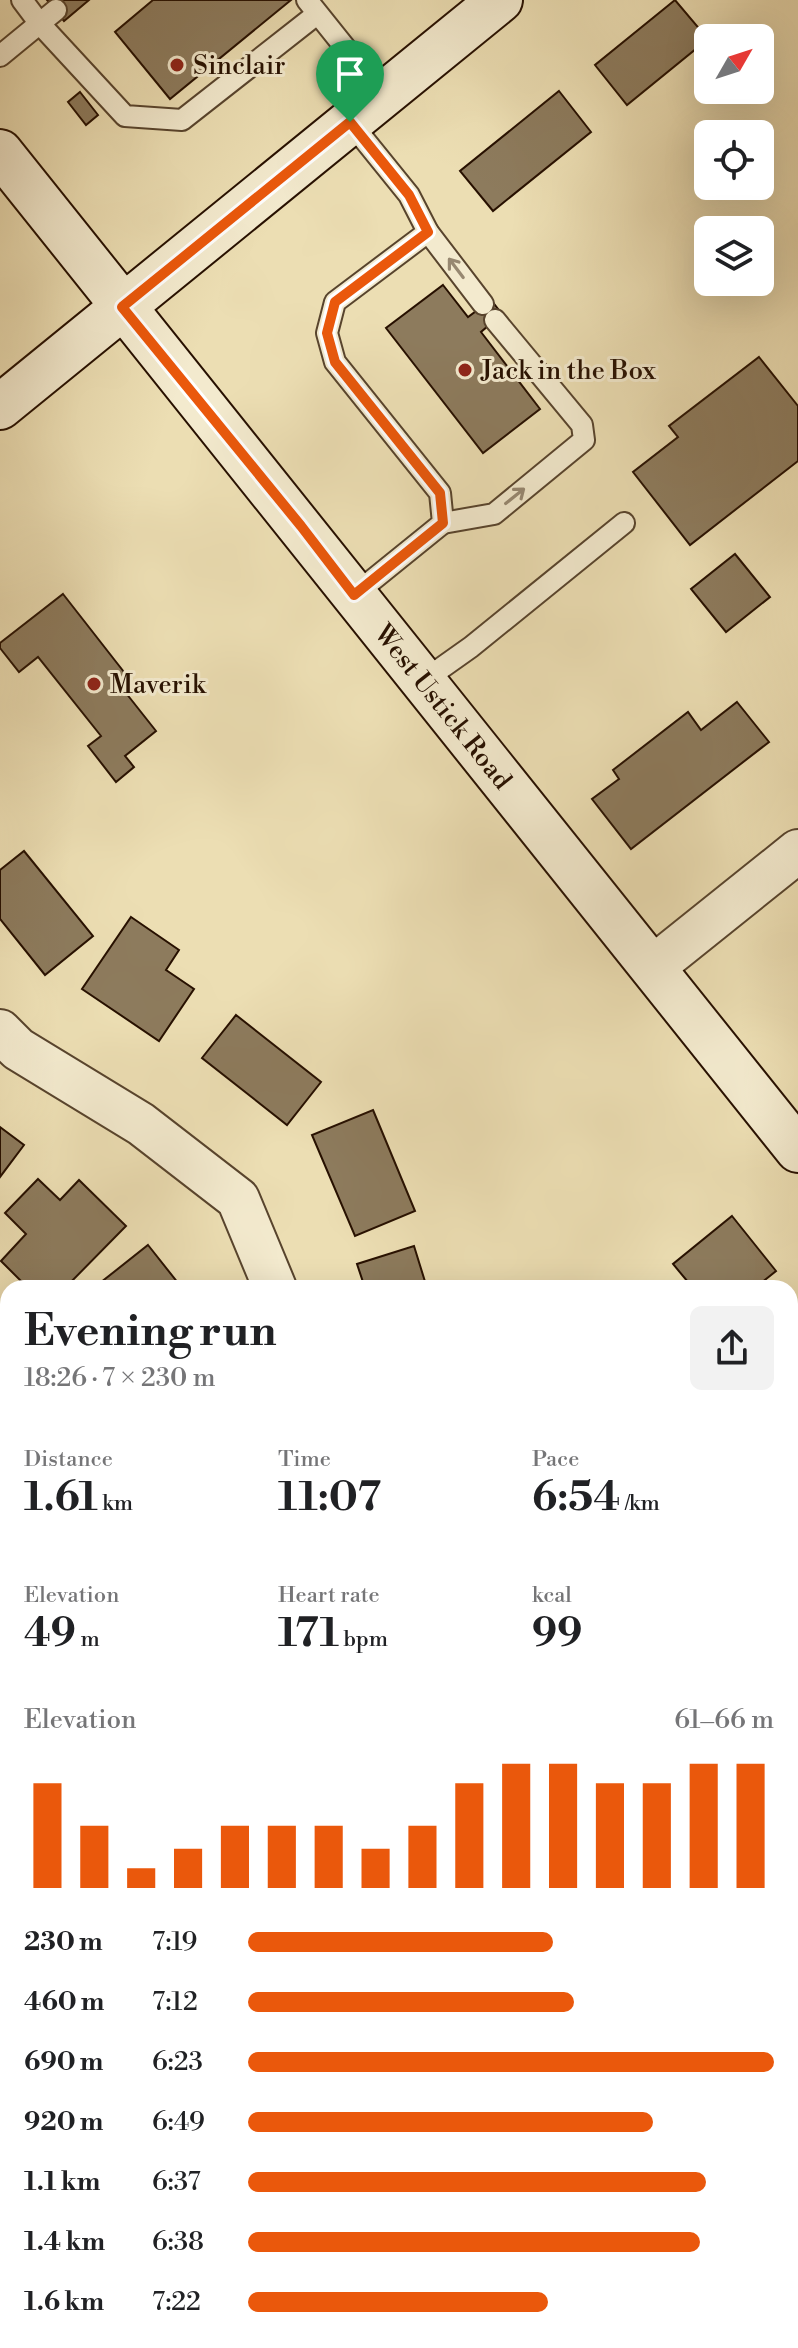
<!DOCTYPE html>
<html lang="en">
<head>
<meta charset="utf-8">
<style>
	:root { --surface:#fff; --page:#f2f2f2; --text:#202124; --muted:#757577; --accent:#ea580c }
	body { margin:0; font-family:"Libre Bodoni",serif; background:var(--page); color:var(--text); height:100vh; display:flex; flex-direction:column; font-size:30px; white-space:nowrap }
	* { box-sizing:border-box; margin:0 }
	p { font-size:26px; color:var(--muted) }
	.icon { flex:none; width:44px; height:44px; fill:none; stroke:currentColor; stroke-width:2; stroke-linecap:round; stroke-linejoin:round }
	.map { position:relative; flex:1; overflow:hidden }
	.side { position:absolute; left:0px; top:1280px; width:798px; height:1068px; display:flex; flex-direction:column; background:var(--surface); border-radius:24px 24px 0 0; box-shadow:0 8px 32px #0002 }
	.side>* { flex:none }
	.needle { width:52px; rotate:51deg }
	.buttons { position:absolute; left:694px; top:24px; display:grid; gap:16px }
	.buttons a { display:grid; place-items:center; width:80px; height:80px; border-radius:12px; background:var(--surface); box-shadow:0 8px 32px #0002; font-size:40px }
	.pin { position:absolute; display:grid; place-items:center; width:68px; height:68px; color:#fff; margin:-82px -34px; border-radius:50% 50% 50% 0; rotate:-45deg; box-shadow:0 0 8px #0007 }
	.pin .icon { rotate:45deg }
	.round { display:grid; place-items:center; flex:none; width:84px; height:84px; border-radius:12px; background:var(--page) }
	.head { display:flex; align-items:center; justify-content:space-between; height:136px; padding:0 24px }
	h1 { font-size:44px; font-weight:700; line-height:60px }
	.figures { display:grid; grid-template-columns:repeat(3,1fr); gap:12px; height:136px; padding:8px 24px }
	.figures div { display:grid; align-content:center }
	.figures b { font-size:40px; font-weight:700 }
	.figures small { font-size:22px; font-weight:400 }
	.figures p { font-size:22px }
	.chart { height:224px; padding:16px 24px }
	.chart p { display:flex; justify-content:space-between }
	.chart svg { width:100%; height:144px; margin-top:8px; stroke:var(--accent); stroke-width:6 }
	ul { padding:0 24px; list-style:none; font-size:26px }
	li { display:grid; grid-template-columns:128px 96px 1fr; align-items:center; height:60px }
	li i { height:20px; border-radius:10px; background:var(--accent) }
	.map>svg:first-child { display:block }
	.building { fill:#8d7b5d; stroke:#271000; stroke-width:2 }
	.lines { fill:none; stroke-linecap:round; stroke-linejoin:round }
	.lane-casing { stroke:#58442d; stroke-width:24 }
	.street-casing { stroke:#58442d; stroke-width:46 }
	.secondary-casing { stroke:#271000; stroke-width:48 }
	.lane { stroke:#f3eace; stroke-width:20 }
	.street { stroke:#f3eace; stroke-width:42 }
	.secondary { stroke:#f3eace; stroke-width:44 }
	.oneway { stroke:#978871 }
	.route-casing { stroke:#fff; stroke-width:16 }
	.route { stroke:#ea580c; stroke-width:10 }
	.poi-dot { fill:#8f2418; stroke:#f3eace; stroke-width:3 }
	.labels { text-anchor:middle; stroke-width:6; stroke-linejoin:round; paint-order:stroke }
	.poi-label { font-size:26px; fill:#271000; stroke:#f3eace; text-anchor:start }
	.street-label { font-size:26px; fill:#271000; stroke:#f3eace }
</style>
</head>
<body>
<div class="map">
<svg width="798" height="2348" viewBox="0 0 798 2348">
	<rect width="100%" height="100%" fill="#ecdeb3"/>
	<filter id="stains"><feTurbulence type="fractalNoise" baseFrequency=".0025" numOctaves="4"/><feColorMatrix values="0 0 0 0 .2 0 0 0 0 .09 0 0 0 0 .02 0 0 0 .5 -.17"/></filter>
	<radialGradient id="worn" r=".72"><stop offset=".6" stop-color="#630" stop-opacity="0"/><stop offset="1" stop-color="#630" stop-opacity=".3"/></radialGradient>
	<g class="building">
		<path d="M47,0H89L64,21Z"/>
		<path d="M153,0H291L170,99L115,32Z"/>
		<path d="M675,0L708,39L627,105L595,65Z"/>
		<path d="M559,91L591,132L493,211L460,171Z"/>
		<path d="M80,92L98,115L86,125L68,102Z"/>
		<path d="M443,285L468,317L491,300L502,314L481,332L540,409L483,453L386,328Z"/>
		<path d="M759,357L798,406V461L690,545L633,472L678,437L669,426Z"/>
		<path d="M735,554L770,597L726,632L691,589Z"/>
		<path d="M63,594L131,681L122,688L156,731L125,756L134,767L116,782L88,746L101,736L38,657L19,672L0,648V643Z"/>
		<path d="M737,702L769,742L631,849L592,799L619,779L613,770L688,712L701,730Z"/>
		<path d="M24,851L93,936L45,975L0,919V870Z"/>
		<path d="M131,917L179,950L166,970L194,989L159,1041L82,989Z"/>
		<path d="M236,1015L321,1082L287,1125L202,1058Z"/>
		<path d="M373,1110L415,1211L355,1236L312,1135Z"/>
		<path d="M0,1127L24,1145L0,1177Z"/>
		<path d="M38,1179L60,1200L79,1180L126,1226L65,1288H28L1,1261L26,1234L5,1213Z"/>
		<path d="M732,1216L776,1271L755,1288H693L673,1264Z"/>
		<path d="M148,1245L182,1288H104L100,1283Z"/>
		<path d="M414,1246L427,1288H365L357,1264Z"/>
		<path d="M798,1492V1572L790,1578V1498Z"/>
		<path d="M7,1627L8,1704L0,1710V1633Z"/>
		<path d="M8,1944V2023L0,2017V1957Z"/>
		<path d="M790,2079L798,2082V2181L790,2179Z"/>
		<path d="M0,2219L8,2224V2291L0,2285Z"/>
		<path d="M60,2340H128L135,2348H67Z"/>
		<path d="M344,2340H377L367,2348H351Z"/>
		<path d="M432,2340H455L460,2348H438Z"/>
		<path d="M595,2340H691L697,2348H601Z"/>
	</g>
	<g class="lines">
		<g class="lane-casing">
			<g id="lane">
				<path d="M22,0L40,24L125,116L182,120L317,14"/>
				<path d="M307,0L383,95"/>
				<path d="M0,56L56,10"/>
				<path d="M350,122L409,195L428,232L335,302L327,333L335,362L440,493L443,523L354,595"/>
				<path d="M428,232L483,304"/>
				<path d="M443,523L494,514L584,440L582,425L495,320"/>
				<path d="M423,681L471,647L624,523"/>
				<path d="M790,1464L798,1458"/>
			</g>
		</g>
		<g class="street-casing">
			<g id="street">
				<path d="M652,968L798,851"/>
				<path d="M0,1031L18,1049L141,1124L238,1199L275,1288"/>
				<path d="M0,1837L8,1830"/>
				<path d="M0,2103L8,2108"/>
				<path d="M790,2314L798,2324"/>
				<path d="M240,2340L246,2348"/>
			</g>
		</g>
		<g class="secondary-casing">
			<g id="secondary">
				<path id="s1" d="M0,152L798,1150"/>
				<path d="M0,407L500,0"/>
			</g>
		</g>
		<use href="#lane" class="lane"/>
		<use href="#street" class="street"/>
		<use href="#secondary" class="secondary"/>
	</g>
	<defs><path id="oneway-shaft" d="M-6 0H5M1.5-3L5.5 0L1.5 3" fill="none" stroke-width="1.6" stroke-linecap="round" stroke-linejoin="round" transform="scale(2)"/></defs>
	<g class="oneway">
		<use href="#oneway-shaft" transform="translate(456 268) rotate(-127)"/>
		<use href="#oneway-shaft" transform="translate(515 496) rotate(-39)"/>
	</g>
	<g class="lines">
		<g class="route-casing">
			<path id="route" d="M350,122L409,195L428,232L335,302L327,333L335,362L440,493L443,523L354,595L301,526L122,307Z"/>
		</g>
		<use href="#route" class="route"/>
	</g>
	<g class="poi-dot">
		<circle cx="177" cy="65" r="8"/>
		<circle cx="465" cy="370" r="8"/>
		<circle cx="94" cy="684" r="8"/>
	</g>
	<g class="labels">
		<g class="poi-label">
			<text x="193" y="74">Sinclair</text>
			<text x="481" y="379">Jack in the Box</text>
			<text x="110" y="693">Maverik</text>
		</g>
		<g class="street-label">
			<text dy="9" stroke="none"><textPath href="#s1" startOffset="710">West Ustick Road</textPath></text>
		</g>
	</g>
	<rect width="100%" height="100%" filter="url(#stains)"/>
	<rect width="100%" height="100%" fill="url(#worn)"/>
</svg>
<div class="buttons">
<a><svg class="needle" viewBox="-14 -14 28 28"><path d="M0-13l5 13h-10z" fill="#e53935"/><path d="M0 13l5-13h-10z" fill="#757577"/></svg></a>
<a><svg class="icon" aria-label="locate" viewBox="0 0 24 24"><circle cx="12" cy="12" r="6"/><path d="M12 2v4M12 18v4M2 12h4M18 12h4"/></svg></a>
<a><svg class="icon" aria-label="layers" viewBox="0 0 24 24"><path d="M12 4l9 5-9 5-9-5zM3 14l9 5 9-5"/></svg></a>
</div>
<div class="pin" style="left:350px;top:122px;background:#1e9e55"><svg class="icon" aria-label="arrive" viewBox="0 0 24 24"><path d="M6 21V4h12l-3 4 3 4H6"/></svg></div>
<section class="side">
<div class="head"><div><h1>Evening run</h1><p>18:26 · 7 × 230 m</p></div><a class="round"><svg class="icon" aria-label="share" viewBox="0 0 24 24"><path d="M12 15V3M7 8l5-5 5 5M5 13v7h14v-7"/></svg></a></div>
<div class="figures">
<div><p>Distance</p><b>1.61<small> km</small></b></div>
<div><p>Time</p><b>11:07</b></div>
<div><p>Pace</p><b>6:54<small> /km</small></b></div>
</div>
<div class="figures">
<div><p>Elevation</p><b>49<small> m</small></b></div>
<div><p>Heart rate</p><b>171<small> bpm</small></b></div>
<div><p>kcal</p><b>99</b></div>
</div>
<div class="chart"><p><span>Elevation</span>61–66 m</p>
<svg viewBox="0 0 160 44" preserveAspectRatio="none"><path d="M5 44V12M15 44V25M25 44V38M35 44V32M45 44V25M55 44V25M65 44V25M75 44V32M85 44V25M95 44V12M105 44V6M115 44V6M125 44V12M135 44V12M145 44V6M155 44V6"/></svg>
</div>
<ul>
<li><b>230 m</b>7:19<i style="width:58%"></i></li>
<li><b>460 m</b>7:12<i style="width:62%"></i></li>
<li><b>690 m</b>6:23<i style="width:100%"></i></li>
<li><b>920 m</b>6:49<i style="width:77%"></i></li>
<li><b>1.1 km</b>6:37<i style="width:87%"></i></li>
<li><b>1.4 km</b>6:38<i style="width:86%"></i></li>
<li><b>1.6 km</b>7:22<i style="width:57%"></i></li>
</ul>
</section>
</div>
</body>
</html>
